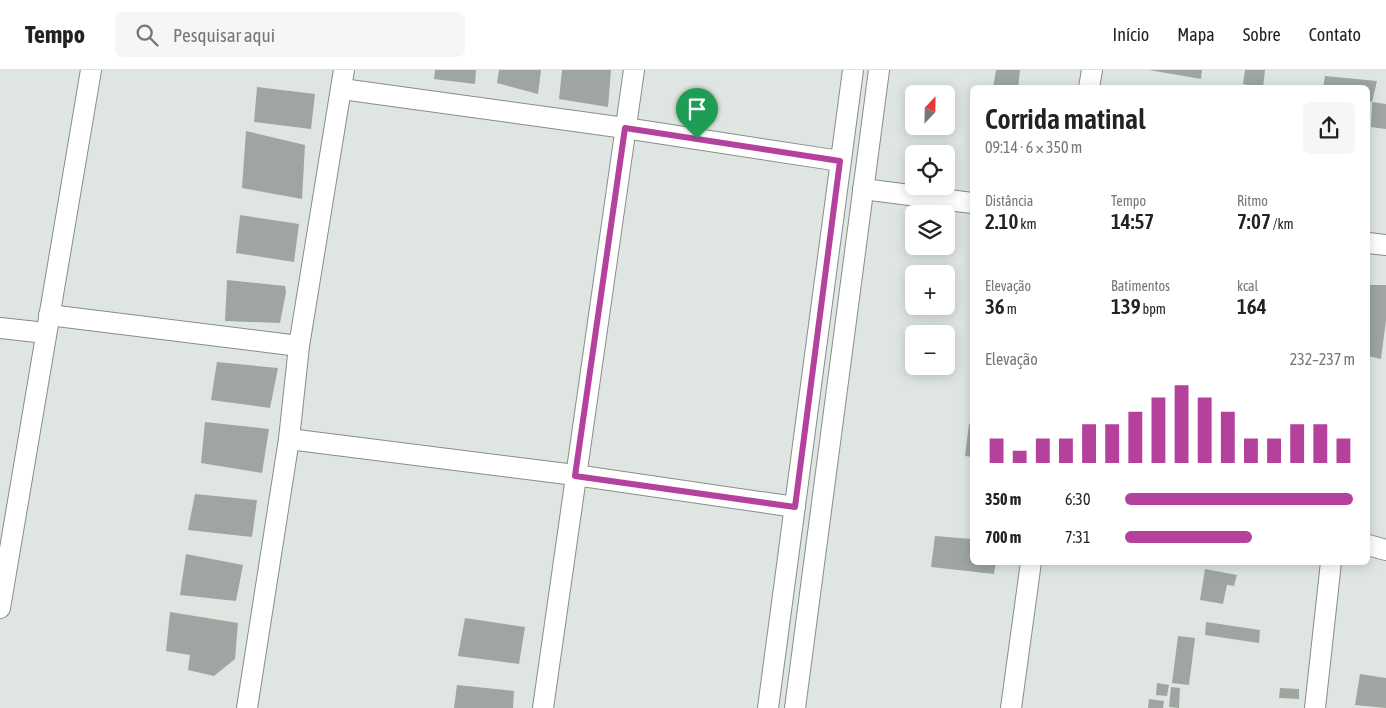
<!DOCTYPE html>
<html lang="pt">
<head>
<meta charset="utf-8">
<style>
	:root { --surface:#fff; --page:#f6f6f6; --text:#222; --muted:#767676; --line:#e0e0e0; --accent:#b4429c }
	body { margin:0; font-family:"Asap Condensed",sans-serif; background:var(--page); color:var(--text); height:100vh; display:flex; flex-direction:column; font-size:19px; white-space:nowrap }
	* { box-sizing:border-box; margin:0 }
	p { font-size:16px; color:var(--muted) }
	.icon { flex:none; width:28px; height:28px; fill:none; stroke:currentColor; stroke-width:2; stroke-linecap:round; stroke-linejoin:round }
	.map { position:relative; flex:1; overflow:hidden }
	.panel { position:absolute; left:970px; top:15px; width:400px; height:480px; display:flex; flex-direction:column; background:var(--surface); border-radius:8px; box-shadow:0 2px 12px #0003 }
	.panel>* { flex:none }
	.needle { width:32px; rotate:22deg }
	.tools { position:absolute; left:905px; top:15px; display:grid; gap:10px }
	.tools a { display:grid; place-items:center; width:50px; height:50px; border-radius:8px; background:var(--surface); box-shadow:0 2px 12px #0003; font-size:25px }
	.pin { position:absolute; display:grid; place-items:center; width:42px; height:42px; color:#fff; margin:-51px -21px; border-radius:50% 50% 50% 0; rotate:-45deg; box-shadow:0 0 5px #0007 }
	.pin .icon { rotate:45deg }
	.round { display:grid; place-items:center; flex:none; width:52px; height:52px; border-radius:8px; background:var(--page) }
	.head { display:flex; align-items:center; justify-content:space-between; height:85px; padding:0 15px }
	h1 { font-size:28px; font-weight:600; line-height:38px }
	.figures { display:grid; grid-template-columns:repeat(3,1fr); gap:8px; height:85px; padding:5px 15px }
	.figures div { display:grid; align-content:center }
	.figures b { font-size:21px; font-weight:600 }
	.figures small { font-size:14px; font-weight:400 }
	.figures p { font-size:14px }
	.chart { height:140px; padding:10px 15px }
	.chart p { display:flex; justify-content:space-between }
	.chart svg { width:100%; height:90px; margin-top:5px; stroke:var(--accent); stroke-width:6 }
	ul { padding:0 15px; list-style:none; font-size:16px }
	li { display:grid; grid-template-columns:80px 60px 1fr; align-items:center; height:38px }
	li i { height:12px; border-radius:6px; background:var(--accent) }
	header { display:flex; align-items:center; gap:30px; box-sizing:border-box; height:70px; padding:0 25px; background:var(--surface); border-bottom:1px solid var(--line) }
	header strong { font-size:24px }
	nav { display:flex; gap:28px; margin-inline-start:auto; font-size:18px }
	.search { width:350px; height:45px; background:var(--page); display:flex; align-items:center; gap:12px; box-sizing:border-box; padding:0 18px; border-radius:8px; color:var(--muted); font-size:19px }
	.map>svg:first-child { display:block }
	.building { fill:#9fa6a1 }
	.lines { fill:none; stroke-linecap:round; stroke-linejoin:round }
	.street-casing { stroke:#878e89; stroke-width:22 }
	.street { stroke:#fff; stroke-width:20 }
	.route-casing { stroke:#fff; stroke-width:10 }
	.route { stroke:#b4429c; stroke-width:6 }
</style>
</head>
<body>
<header>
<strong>Tempo</strong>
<div class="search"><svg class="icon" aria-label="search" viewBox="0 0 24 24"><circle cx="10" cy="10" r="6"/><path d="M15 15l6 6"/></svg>Pesquisar aqui</div>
<nav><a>Início</a><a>Mapa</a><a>Sobre</a><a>Contato</a></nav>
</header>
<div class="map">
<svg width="1386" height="638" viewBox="0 0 1386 638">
	<rect width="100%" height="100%" fill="#dfe6e1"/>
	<g class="building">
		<path d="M435,0H476L475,14L434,9Z"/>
		<path d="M499,0H541L538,24L497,13Z"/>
		<path d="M562,0H611L608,37L559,29Z"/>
		<path d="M996,0H1020L1018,18H993Z"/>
		<path d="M1149,0H1202L1201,9Z"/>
		<path d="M1245,0H1265L1263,18L1243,14Z"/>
		<path d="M1325,6L1377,11L1372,32L1368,31V18H1323Z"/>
		<path d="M257,17L315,24L311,59L254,52Z"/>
		<path d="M1372,32L1386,34V59L1371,57Z"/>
		<path d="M246,61L305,75L302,129L242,118Z"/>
		<path d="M240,145L299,154L294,192L236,183Z"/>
		<path d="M227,210L285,216L286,222L280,253L225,251Z"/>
		<path d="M1368,215H1386V250L1381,289L1368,286Z"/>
		<path d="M217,292L278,298L270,338L211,330Z"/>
		<path d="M205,352L269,359L262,403L201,393Z"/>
		<path d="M972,353V387L965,386L969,354Z"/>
		<path d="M195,424L257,430L252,467L188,460Z"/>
		<path d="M935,466L972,469V492H996L994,504L931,497Z"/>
		<path d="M186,484L243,495L236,531L180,525Z"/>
		<path d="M1205,499L1237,505L1234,516L1227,515L1223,534L1200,530Z"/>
		<path d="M170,542L238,553L235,589L214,606L188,600L190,585L166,581Z"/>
		<path d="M465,548L525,557L519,594L458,586Z"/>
		<path d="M1206,552L1260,560L1259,573L1205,565Z"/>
		<path d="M1178,566L1195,568L1189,615L1172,613Z"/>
		<path d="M1360,604L1386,608V638L1355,635Z"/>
		<path d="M1157,613L1169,615L1167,626L1156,625Z"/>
		<path d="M457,615L514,621L513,638H454Z"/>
		<path d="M1171,617L1180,618L1179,638L1169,637Z"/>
		<path d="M1280,618L1299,619V629L1279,628Z"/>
		<path d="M1149,629L1164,631L1163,638H1148Z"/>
	</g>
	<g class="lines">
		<g class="street-casing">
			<g id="street">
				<path d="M1089,18L1092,0"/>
				<path d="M342,19L625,58L840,91"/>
				<path d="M863,119L972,133"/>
				<path d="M1368,173L1386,175"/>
				<path d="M49,245L299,276"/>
				<path d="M0,258L46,263"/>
				<path d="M289,369L575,405L795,437"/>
				<path d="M1368,475L1386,480"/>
				<path d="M0,538L91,0"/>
				<path d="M247,638L289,369L299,276L344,0"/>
				<path d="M543,638L634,0"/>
				<path d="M768,638L853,0"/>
				<path d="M795,638L879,0"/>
				<path d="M1011,638L1031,492"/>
				<path d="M1315,638L1331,492"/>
			</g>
		</g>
		<use href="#street" class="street"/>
	</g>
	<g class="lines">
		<g class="route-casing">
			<path id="route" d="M625,58L840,91L795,437L575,406Z"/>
		</g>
		<use href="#route" class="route"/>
	</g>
</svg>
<div class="tools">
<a><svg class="needle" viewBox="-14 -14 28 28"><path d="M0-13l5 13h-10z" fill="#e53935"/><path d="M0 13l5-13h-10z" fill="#767676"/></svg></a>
<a><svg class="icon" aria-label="locate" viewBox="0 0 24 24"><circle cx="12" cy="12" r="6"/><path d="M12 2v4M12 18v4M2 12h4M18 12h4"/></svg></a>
<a><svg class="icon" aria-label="layers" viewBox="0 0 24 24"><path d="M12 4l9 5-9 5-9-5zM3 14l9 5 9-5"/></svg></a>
<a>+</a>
<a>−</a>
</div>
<div class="pin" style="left:697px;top:69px;background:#1e9e55"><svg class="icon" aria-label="arrive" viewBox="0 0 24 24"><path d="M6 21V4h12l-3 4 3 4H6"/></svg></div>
<section class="panel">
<div class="head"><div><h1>Corrida matinal</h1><p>09:14 · 6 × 350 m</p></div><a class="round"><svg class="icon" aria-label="share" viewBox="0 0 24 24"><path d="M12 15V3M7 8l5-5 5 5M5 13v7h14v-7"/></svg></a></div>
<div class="figures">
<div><p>Distância</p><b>2.10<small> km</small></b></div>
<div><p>Tempo</p><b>14:57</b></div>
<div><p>Ritmo</p><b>7:07<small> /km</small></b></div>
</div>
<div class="figures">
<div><p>Elevação</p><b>36<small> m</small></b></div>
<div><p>Batimentos</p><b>139<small> bpm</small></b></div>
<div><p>kcal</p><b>164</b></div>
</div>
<div class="chart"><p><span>Elevação</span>232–237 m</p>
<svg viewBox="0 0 160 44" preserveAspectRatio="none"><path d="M5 44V32M15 44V38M25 44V32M35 44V32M45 44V25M55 44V25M65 44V19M75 44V12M85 44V6M95 44V12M105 44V19M115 44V32M125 44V32M135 44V25M145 44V25M155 44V32"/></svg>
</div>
<ul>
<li><b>350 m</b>6:30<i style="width:99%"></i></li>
<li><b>700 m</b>7:31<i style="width:55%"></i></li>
</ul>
</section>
</div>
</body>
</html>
